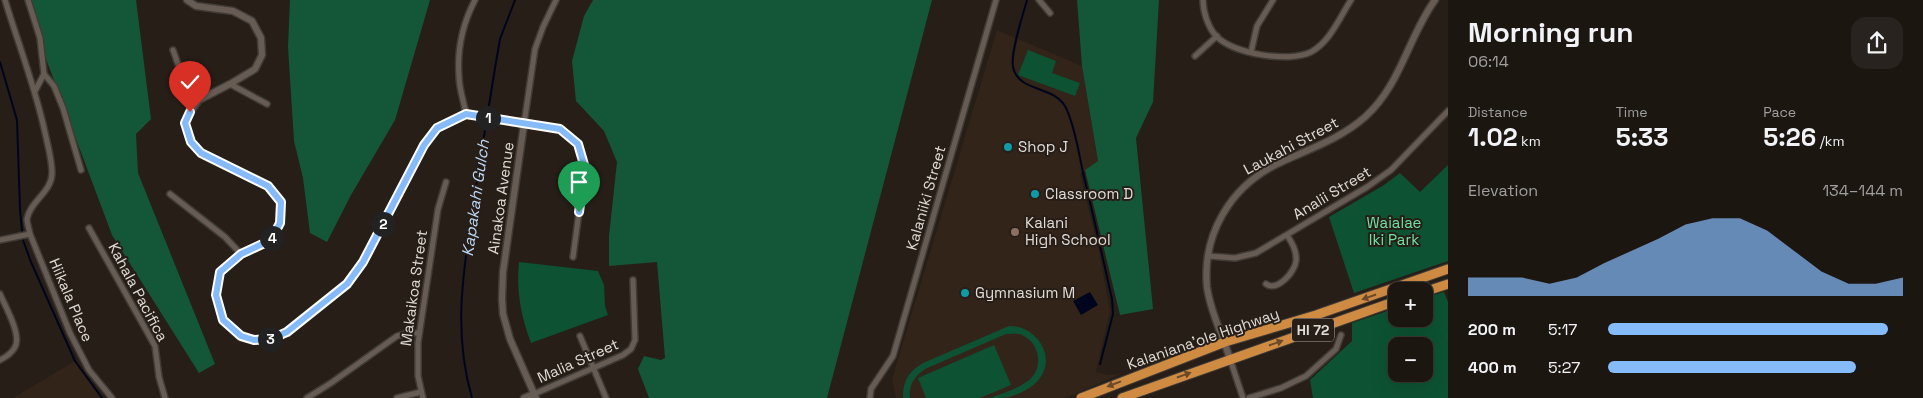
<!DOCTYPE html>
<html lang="en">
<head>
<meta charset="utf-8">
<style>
	:root { --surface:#1c1611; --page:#29231f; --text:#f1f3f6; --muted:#a09f9f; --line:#3a3531; --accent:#85bbfb }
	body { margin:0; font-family:"Space Grotesk",sans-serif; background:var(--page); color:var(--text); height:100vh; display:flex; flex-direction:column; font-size:19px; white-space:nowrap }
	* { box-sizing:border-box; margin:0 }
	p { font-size:16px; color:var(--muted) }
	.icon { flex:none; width:28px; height:28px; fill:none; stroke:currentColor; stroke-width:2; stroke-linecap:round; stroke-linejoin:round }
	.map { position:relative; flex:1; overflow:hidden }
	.sheet { display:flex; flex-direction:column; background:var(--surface); width:475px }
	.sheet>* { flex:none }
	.controls { position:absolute; left:1388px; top:282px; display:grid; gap:10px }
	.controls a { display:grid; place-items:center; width:45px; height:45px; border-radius:10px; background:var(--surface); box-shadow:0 5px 20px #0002,0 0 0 1px var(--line); font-size:25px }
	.pin { position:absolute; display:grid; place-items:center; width:42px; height:42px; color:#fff; margin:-51px -21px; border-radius:50% 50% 50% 0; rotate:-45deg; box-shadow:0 0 5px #0007 }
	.pin .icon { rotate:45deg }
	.km { position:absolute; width:25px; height:25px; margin:-12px; border-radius:50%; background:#222; color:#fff; font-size:14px; line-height:25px; text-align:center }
	.round { display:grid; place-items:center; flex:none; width:52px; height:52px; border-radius:15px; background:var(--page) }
	.head { display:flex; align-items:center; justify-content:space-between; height:85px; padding:0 20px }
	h1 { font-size:28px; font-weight:600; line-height:38px }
	.metrics { display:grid; grid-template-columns:repeat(3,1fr); gap:8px; height:85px; padding:5px 20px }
	.metrics div { display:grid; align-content:center }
	.metrics b { font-size:25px; font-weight:600 }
	.metrics small { font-size:14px; font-weight:400 }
	.metrics p { font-size:14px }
	.chart { height:140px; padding:10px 20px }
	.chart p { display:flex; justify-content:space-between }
	.chart svg { width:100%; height:90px; margin-top:5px; fill:var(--accent); opacity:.7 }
	ul { padding:0 20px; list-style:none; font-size:16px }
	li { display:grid; grid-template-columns:80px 60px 1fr; align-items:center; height:38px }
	li i { height:12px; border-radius:6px; background:var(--accent) }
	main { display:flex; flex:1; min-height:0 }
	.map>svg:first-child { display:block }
	.built { fill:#322419 }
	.green { fill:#0d5233; fill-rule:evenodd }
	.forest { fill:#145738 }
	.water { fill:#00051e }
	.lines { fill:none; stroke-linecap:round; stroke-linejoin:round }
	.stream { stroke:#00051e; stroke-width:2 }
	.minor-casing { stroke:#413b36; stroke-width:8 }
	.tertiary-casing { stroke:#413b36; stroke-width:9 }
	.trunk-casing { stroke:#413b36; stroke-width:11 }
	.minor { stroke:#675c54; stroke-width:5 }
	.tertiary { stroke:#675c54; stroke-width:6 }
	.trunk { stroke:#cf8b42; stroke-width:9 }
	.oneway { fill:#6a4a28 }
	.route-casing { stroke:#fff; stroke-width:10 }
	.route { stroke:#85bbfb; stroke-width:6 }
	.culture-dot { fill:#0f9aa8; stroke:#261e17; stroke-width:2 }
	.education-dot { fill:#8d6e63; stroke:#261e17; stroke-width:2 }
	.labels { text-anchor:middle; stroke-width:4; stroke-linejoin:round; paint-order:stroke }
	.shield { fill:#261e17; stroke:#a9a29d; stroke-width:1 }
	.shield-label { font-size:14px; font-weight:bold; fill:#e1dbd6 }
	.street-label { font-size:15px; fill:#e1dbd6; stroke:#261e17 }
	.poi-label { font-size:15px; fill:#e1dbd6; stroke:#261e17; text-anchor:start }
	.park-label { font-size:15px; fill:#71e2a6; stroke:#261e17 }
	.water-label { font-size:16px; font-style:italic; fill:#bcd8f9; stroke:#261e17 }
</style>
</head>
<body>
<main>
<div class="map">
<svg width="1448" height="398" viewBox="0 0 1448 398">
	<rect width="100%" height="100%" fill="#261e17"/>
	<g class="built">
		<path d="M997,30L1082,66L1098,161L1080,174L1099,251L1110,311L1096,372L1108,375L1121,374L1065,398H896L892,379Z"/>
		<path d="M75,361L102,398H13Z"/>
	</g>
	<g class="green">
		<path d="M1028,50L1056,61L1052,73L1080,83L1075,96L1018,75Z"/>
		<path d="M1448,165V261L1354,293L1329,217L1384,185L1400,173L1420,192Z"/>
		<path d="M519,262L598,271L604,285L605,306L608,315L531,343C521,316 516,291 519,262Z"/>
		<path d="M1444,292L1448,302V398H1313L1310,380L1352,341V323L1396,308V319H1424V298ZM1396,346H1424V374H1396Z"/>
		<path d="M1009,326C1032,325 1054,350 1043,373C1037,386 1022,393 1009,397C1003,398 996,398 990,398C1002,393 1018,389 1029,380C1044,368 1040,343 1022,335C1017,333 1012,334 1006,334L925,369C915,376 908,385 910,398H903C903,381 908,372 923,363Z"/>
		<path d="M994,345L1011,385L980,398H926L918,378Z"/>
	</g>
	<g class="forest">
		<path d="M24,0H136L151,119L136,134L138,173L215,364L199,373L112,235Z"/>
		<path d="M290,0H430L395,120L351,195L327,242L310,233L303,178L294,141L288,47Z"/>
		<path d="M593,0H932L827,398H649L638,369L644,356L661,360L665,358L657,262L609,266V236L617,162L604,131L576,101L572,61L584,16Z"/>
		<path d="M1077,0H1159L1153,102L1136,138L1153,309L1120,315L1085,170L1098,161L1082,66Z"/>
	</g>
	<path class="water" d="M1090,292L1098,305L1081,315L1073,301Z"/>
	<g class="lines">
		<g class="stream">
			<path d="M1027,0C1023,15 1010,53 1013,67C1019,94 1056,84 1067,110C1076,131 1079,155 1084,177C1094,218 1103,259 1112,299L1113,314L1100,364"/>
			<path d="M0,62L17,120L20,210L23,240L31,262L75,361L102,398"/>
			<path d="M472,398C452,329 464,268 474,199C481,155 488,111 495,68L500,39L515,0"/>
		</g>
		<g class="minor-casing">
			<g id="minor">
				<path d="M5,0C18,43 34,84 44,128C47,143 52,158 52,173C52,192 30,201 27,219C27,223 29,229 30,234"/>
				<path d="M28,0L40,38L44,74L54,86L63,108L81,170"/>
				<path d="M556,0L543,27L535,49L524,124L560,129L578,144L585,167L573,257"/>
				<path d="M1039,0L1050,13"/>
				<path d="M1203,0C1203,12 1208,27 1216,36C1233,54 1289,63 1311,52C1330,42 1340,17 1351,0"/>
				<path d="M173,50L185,84L199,100"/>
				<path d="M1251,52L1257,26L1273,0"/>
				<path d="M1195,56L1217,36"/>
				<path d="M230,84L267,104"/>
				<path d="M35,91L44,74"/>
				<path d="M466,114C464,102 459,89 459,76C457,50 463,23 475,0"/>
				<path d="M170,194L225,237L241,254"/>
				<path d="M89,228L155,346L159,377L165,398"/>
				<path d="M0,240L30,234L70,333L89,370L112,398"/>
				<path d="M1208,256L1235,258L1256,253L1367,187L1391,170L1448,111"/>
				<path d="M1266,284C1277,292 1295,272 1296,261C1297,251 1292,243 1287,235"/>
				<path d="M0,294C5,306 22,335 15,347C12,353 6,357 0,360"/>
				<path d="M580,336L606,398"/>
				<path d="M1230,359L1243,398"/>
				<path d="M534,394L623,355L631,349L635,340L633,280"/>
				<path d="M307,398L331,383L397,336L408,333H419"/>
				<path d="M397,398L421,392"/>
				<path d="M423,398L418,376V343L438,209L446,182"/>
				<path d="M870,398L871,389L893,356L996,0"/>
				<path d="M1249,398L1281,388L1306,376L1336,349L1341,335"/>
			</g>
		</g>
		<g class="tertiary-casing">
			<g id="tertiary">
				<path d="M187,0L196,6L233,11L252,21L261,38L262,55L255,69L230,84L199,100L190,112L185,123L191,141L201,153L268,186L281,202V223L271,240L241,254L220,272L216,295L223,321L241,337L254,340L271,339L287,332L347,285L363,262L424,145L437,128L466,114L524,124L503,272L502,299L503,314L510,339L536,398"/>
				<path d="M1230,359C1223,336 1210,311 1207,287C1202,235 1230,188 1275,165C1306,150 1339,140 1365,117C1401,85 1408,37 1435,0"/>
				<path d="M524,398L534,394"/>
			</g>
		</g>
		<g class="trunk-casing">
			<g id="trunk">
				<path d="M1424,292L1448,284"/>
				<path d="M1081,398L1225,342L1316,315L1448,269"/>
				<path d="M1122,398L1396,301"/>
			</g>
		</g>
		<use href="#minor" class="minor"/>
		<use href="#tertiary" class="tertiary"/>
		<use href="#trunk" class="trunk"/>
	</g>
	<defs><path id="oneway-solid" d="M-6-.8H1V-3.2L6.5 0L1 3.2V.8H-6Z" transform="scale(1.25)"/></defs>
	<g class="oneway">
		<use href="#oneway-solid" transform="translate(1369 297) rotate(161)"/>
		<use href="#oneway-solid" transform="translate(1276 343) rotate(-19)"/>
		<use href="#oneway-solid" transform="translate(1184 375) rotate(-19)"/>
		<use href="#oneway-solid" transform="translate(1114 384) rotate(159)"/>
	</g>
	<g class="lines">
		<g class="route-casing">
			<path id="route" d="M190,112L185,123L191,142L201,153L268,186L281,202L280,223L271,240L241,254L220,272L216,295L223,320L241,336L254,340L271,339L287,332L347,284L363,262L424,145L437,128L466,114L560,129L578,144L585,168L579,212"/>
		</g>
		<use href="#route" class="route"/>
	</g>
	<g class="culture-dot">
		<circle cx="1008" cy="147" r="5"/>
		<circle cx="1035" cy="194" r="5"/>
		<circle cx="965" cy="293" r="5"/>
	</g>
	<circle class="education-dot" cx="1015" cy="232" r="5"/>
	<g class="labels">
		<rect class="shield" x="1292" y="318.5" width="42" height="23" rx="4"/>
		<g class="shield-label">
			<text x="1313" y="335">HI 72</text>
		</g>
		<g class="street-label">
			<text transform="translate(1291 146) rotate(-28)" y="5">Laukahi Street</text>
			<text transform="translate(1332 193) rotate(-31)" y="5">Analii Street</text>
			<text transform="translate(501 198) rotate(-82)" y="5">Ainakoa Avenue</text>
			<text transform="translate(926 198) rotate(-74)" y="5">Kalaniiki Street</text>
			<text transform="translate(414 288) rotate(-82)" y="5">Makaikoa Street</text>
			<text transform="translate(138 292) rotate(62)" y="5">Kahala Pacifica</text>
			<text transform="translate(71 300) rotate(67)" y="5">Hiikala Place</text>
			<text transform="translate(1203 339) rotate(-19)" y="5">Kalaniana’ole Highway</text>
			<text transform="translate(578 361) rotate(-24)" y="5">Malia Street</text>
		</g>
		<g class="poi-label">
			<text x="1018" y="152">Shop J</text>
			<text x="1045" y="199">Classroom D</text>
			<text x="1025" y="228">Kalani<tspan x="1025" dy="17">High School</tspan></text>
			<text x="975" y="298">Gymnasium M</text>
		</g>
		<g class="park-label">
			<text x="1394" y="228">Waialae<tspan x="1394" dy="17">Iki Park</tspan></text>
		</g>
		<g class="water-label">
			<text transform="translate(475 198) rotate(-82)" y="6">Kapakahi Gulch</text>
		</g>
	</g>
</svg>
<div class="controls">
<a>+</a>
<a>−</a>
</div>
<div class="pin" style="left:579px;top:212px;background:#1e9e55"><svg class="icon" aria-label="arrive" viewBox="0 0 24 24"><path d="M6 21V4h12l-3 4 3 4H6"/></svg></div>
<div class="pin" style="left:190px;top:112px;background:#d93025"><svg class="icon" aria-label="check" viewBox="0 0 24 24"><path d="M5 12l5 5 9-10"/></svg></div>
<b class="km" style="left:488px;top:118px">1</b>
<b class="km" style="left:383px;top:224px">2</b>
<b class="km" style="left:270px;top:339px">3</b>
<b class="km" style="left:272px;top:238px">4</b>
</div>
<section class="sheet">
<div class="head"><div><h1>Morning run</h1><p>06:14</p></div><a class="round"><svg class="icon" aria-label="share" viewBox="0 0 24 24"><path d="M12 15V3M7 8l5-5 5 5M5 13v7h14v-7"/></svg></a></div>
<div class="metrics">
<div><p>Distance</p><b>1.02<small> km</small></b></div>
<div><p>Time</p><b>5:33</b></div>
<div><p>Pace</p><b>5:26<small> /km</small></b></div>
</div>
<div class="chart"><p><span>Elevation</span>134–144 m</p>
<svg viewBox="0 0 160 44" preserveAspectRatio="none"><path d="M0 44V35L10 35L20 35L30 38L40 35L50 28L60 22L70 16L80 9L90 6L100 6L110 12L120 22L130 32L140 38L150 38L160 35V44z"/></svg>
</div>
<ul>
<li><b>200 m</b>5:17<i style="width:95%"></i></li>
<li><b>400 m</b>5:27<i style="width:84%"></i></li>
</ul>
</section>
</main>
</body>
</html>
